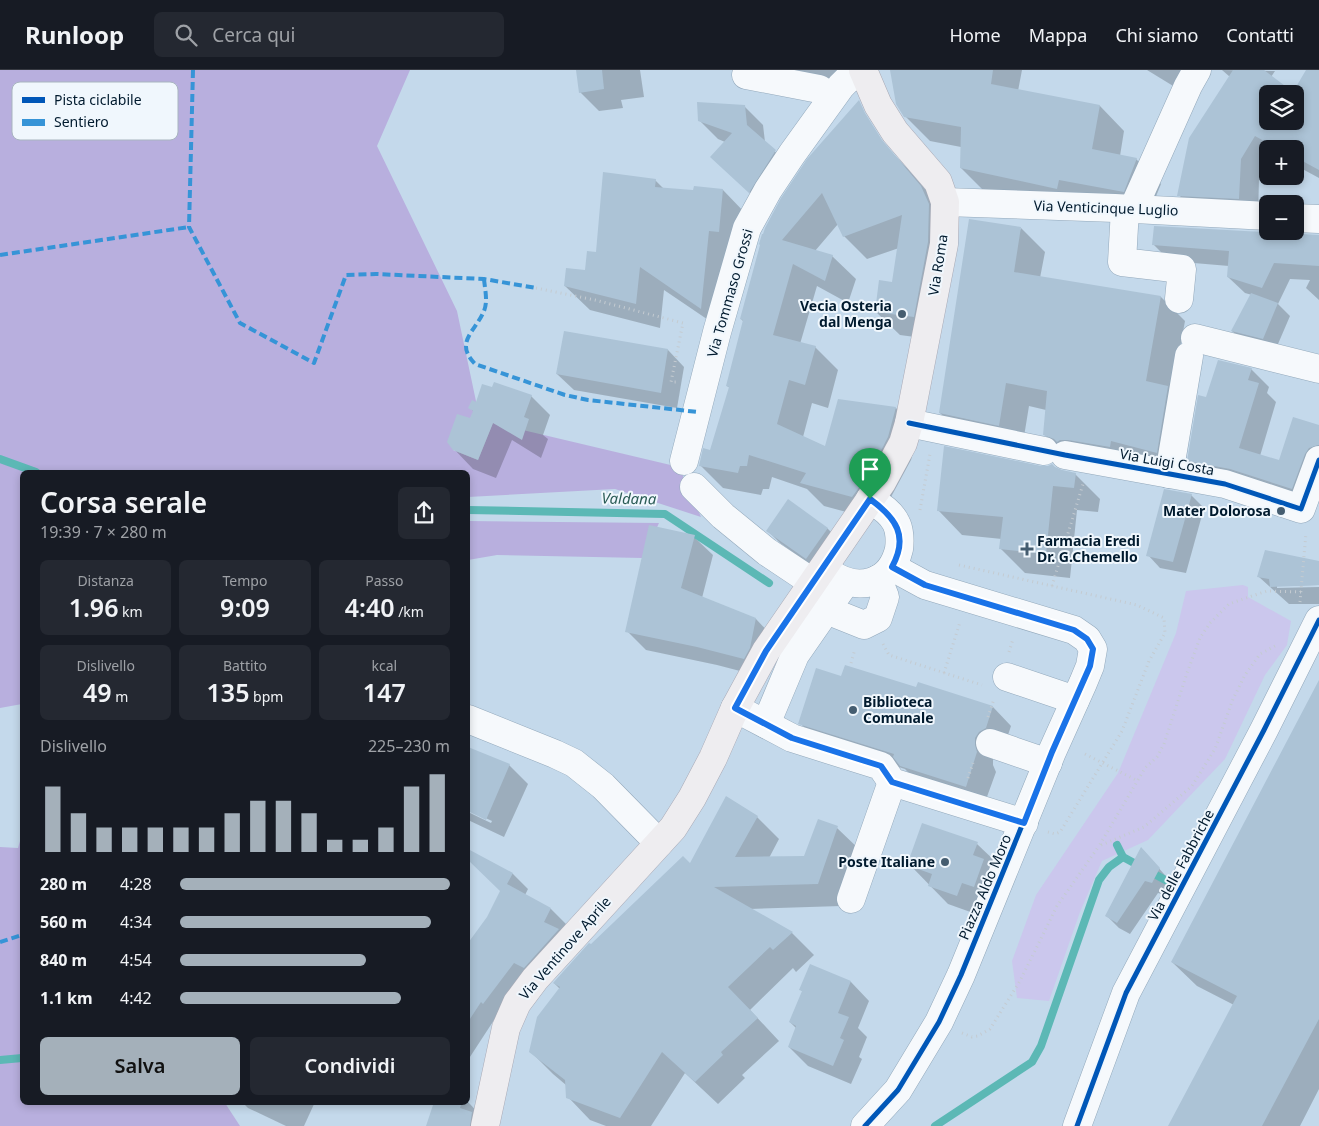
<!DOCTYPE html>
<html lang="it">
<head>
<meta charset="utf-8">
<style>
	:root { --surface:#171b24; --page:#242831; --text:#f1f3f6; --muted:#9ea1a6; --line:#363941; --accent:#a4b0ba }
	body { margin:0; font-family:"Noto Sans",sans-serif; background:var(--page); color:var(--text); height:100vh; display:flex; flex-direction:column; font-size:19px; white-space:nowrap }
	* { box-sizing:border-box; margin:0 }
	p { font-size:16px; color:var(--muted) }
	.icon { flex:none; width:28px; height:28px; fill:none; stroke:currentColor; stroke-width:2; stroke-linecap:round; stroke-linejoin:round }
	.map { position:relative; flex:1; overflow:hidden }
	.sheet { position:absolute; left:20px; top:400px; width:450px; height:635px; display:flex; flex-direction:column; background:var(--surface); border-radius:8px; box-shadow:0 2px 8px #0003 }
	.sheet>* { flex:none }
	.fabs { position:absolute; left:1259px; top:15px; display:grid; gap:10px }
	.fabs a { display:grid; place-items:center; width:45px; height:45px; border-radius:8px; background:var(--surface); box-shadow:0 2px 8px #0003; font-size:25px }
	.pin { position:absolute; display:grid; place-items:center; width:42px; height:42px; color:#fff; margin:-51px -21px; border-radius:50% 50% 50% 0; rotate:-45deg; box-shadow:0 0 5px #0007 }
	.pin .icon { rotate:45deg }
	.round { display:grid; place-items:center; flex:none; width:52px; height:52px; border-radius:8px; background:var(--page) }
	.headline { display:flex; align-items:center; justify-content:space-between; height:85px; padding:0 20px }
	h1 { font-size:28px; font-weight:600; line-height:38px }
	.stats { display:grid; grid-template-columns:repeat(3,1fr); gap:8px; height:85px; padding:5px 20px }
	.stats div { display:grid; align-content:center; border-radius:8px; background:var(--page); text-align:center }
	.stats b { font-size:25px; font-weight:600 }
	.stats small { font-size:14px; font-weight:400 }
	.stats p { font-size:14px }
	.chart { height:140px; padding:10px 20px }
	.chart p { display:flex; justify-content:space-between }
	.chart svg { width:100%; height:90px; margin-top:5px; stroke:var(--accent); stroke-width:6 }
	.cta { display:flex; gap:10px; margin-top:auto; padding:10px 20px }
	.cta a { flex:1; height:58px; border-radius:8px; background:var(--accent); color:#111; font-size:20px; font-weight:600; line-height:58px; text-align:center }
	.cta a+a { background:var(--page); color:var(--text) }
	ul { padding:0 20px; list-style:none; font-size:16px }
	li { display:grid; grid-template-columns:80px 60px 1fr; align-items:center; height:38px }
	li i { height:12px; border-radius:6px; background:var(--accent) }
	header { display:flex; align-items:center; gap:30px; box-sizing:border-box; height:70px; padding:0 25px; background:var(--surface); border-bottom:1px solid var(--line) }
	header strong { font-size:24px }
	nav { display:flex; gap:28px; margin-inline-start:auto; font-size:18px }
	.search { width:350px; height:45px; background:var(--page); display:flex; align-items:center; gap:12px; box-sizing:border-box; padding:0 18px; border-radius:8px; color:var(--muted); font-size:19px }
	.map>svg:first-child { display:block }
	.green { fill:#cbc7ed }
	.forest { fill:#b8afde }
	.shadow { fill:#0003 }
	.lines { fill:none; stroke-linecap:round; stroke-linejoin:round }
	.stream { stroke:#5cb8b5; stroke-width:8 }
	.building { fill:#acc3d6; fill-rule:evenodd }
	.minor-casing { stroke:#92a8bb; stroke-width:29 }
	.major-casing { stroke:#a8a9b5; stroke-width:29 }
	.path { stroke:#c4cbd1; stroke-width:3; stroke-dasharray:1 4; stroke-linecap:butt }
	.minor { stroke:#f6f9fc; stroke-width:28 }
	.major { stroke:#eeedf0; stroke-width:28 }
	.quiet { stroke:#3694d7; stroke-width:4; stroke-dasharray:8 4; stroke-linecap:butt }
	.cycleway-casing { stroke:#f0f7fd; stroke-width:8 }
	.cycleway { stroke:#0057b8; stroke-width:5 }
	.route-casing { stroke:#fff; stroke-width:10 }
	.route { stroke:#1a73e8; stroke-width:6 }
	.poi-dot { fill:#455d70; stroke:#f0f7fd; stroke-width:2 }
	.labels { text-anchor:middle; stroke-width:4; stroke-linejoin:round; paint-order:stroke }
	.street-label { font-size:14px; fill:#001a2e; stroke:#f0f7fd }
	.poi-label { font-size:14px; font-weight:bold; fill:#001a2e; stroke:#f0f7fd; text-anchor:end }
	.water-label { font-size:15px; font-style:italic; fill:#2b5c56; stroke:#f0f7fd }
	.key { fill:#f0f7fd; stroke:#a8b5bf; stroke-width:1 }
	.key-label { font-size:14px; fill:#001a2e }
</style>
</head>
<body>
<header>
<strong>Runloop</strong>
<div class="search"><svg class="icon" aria-label="search" viewBox="0 0 24 24"><circle cx="10" cy="10" r="6"/><path d="M15 15l6 6"/></svg>Cerca qui</div>
<nav><a>Home</a><a>Mappa</a><a>Chi siamo</a><a>Contatti</a></nav>
</header>
<div class="map">
<svg width="1319" height="1056" viewBox="0 0 1319 1056">
	<rect width="100%" height="100%" fill="#c4d9eb"/>
	<path class="green" d="M1243,515L1248,517V527L1291,551L1287,575L1265,605L1225,689L1148,770L1102,791L1080,842L1049,931L1017,928L1012,891L1036,825L1118,703L1176,563L1186,521Z"/>
	<g class="forest">
		<path d="M0,0H410L377,76L457,241L477,336L453,380L478,390L493,353L679,397L701,447L615,419L468,427V402H22V634L0,638Z"/>
		<path d="M468,451L659,453L643,488L497,485L468,490Z"/>
		<path d="M22,764V1032L225,1033L240,1056H0V777L18,778Z"/>
	</g>
	<g class="shadow">
		<path d="M577,0H640L644,27L621,30L623,38L599,41L580,22Z"/>
		<path d="M773,0H873L864,21Z"/>
		<path d="M892,0H1022L1018,21L1100,36L1124,61L1120,86L1136,89L1161,114L1148,146L986,123L961,98V77L930,71L905,46Z"/>
		<path d="M1147,0H1191L1183,22Z"/>
		<path d="M1222,0L1275,1L1271,7L1268,24V51H1295L1307,0H1319V108L1295,95V79H1268V94L1259,108L1258,147L1197,144L1179,125L1230,7Z"/>
		<path d="M744,36L763,55L765,72L794,100L768,140L712,87L725,72L718,69L699,50Z"/>
		<path d="M885,76L907,98L944,141L937,270L900,265L876,242L894,213L899,178L867,189L844,166L838,154L815,181L832,186L856,209L848,233L817,216L800,274L815,277L838,300L828,338L812,333L803,367L826,377L896,338L919,361L911,390L891,427L876,450L824,436L807,419L772,407L769,419H763L761,425L723,418L700,395L711,381L730,318L727,316L744,252L741,249L766,159Z"/>
		<path d="M655,110L664,119L694,122L723,120L747,145L726,262L664,220L660,258L590,240L565,216L586,201L597,183Z"/>
		<path d="M1155,157L1319,166V230L1306,218L1310,210L1290,209L1278,234L1290,246L1275,281L1245,273L1232,261L1252,225L1245,223L1228,207L1229,196L1170,191L1154,175Z"/>
		<path d="M1021,158L1045,182L1040,208L1161,227L1185,251L1172,322L1180,406L1068,388L1044,364L1046,340L1029,336L1022,379L964,367L940,343Z"/>
		<path d="M565,262L668,280L684,297L677,338L574,320L557,304Z"/>
		<path d="M1251,299L1269,317L1267,323L1276,332L1260,386L1280,392L1319,356V410L1309,436L1206,409L1188,391L1207,328Z"/>
		<path d="M531,326L550,345L543,365L548,369L541,388L512,370L496,408L473,399L454,379L471,350L474,342L470,338L477,333Z"/>
		<path d="M1041,398L1056,399L1075,404L1100,429L1098,442L1077,440L1070,508L1025,503L1001,479L1002,469L962,465L938,440Z"/>
		<path d="M1191,425L1204,438L1186,503L1160,498L1148,485Z"/>
		<path d="M827,458L840,471L819,501L780,473L768,461Z"/>
		<path d="M694,467L713,485L702,528L756,549L774,568L763,607L717,595L646,580L627,561Z"/>
		<path d="M1319,493V515L1277,516V518L1319,517V534H1289L1259,507Z"/>
		<path d="M842,607L917,618L993,637L1011,656L1004,677L993,688V695L996,702L984,735L920,715L905,699L819,672L800,653Z"/>
		<path d="M1319,621V1019L1300,1056H1169L1234,935L1197,916L1172,892Z"/>
		<path d="M468,678L509,695L528,714L504,767L468,750V742L491,753L492,751L468,740Z"/>
		<path d="M757,747L779,769L769,788L805,787L837,758L860,780L841,836L749,839L792,863L814,885L796,902L793,898L750,940L779,971L742,1005L745,1008L718,1034L685,1003L651,1056H606L590,1050L568,1027L566,1015L553,1004L530,981L560,919L554,913L591,876L690,795Z"/>
		<path d="M977,774L996,792L976,844L948,834L909,794Z"/>
		<path d="M1142,779L1171,812L1165,825L1158,823L1130,864L1119,858L1107,846Z"/>
		<path d="M468,780L513,804L528,819L525,825L551,839L566,854L561,863L496,947L468,990V875L488,848L502,821L468,788Z"/>
		<path d="M811,896L851,912L869,931L858,958L867,967L859,987L862,989L851,1014L808,996L789,977L797,959L790,952L803,922L801,920Z"/>
		<path d="M242,1032H315L304,1056H286L248,1038Z"/>
		<path d="M435,1032H468L488,1053L487,1056H428Z"/>
	</g>
	<g class="lines">
		<g class="stream">
			<path d="M0,389L36,402"/>
			<path d="M468,440L665,444L769,513"/>
			<path d="M1117,775L1123,787L1169,812"/>
			<path d="M0,990L22,988"/>
			<path d="M935,1056L1032,992L1041,976L1099,810L1109,797L1123,787"/>
		</g>
	</g>
	<g class="building">
		<path d="M576,0H602L604,19L579,23Z"/>
		<path d="M890,0H993L991,14L1100,35L1092,79L1137,88L1124,122L1059,110L1057,119L960,98L961,57L904,47L896,34Z"/>
		<path d="M1233,0H1264L1293,22L1306,0H1319V100L1295,87V79H1278L1255,66L1241,89L1239,129L1177,126L1189,68ZM1268,24H1295V51H1268Z"/>
		<path d="M859,30L865,43L882,70L921,116L929,134L928,172L914,247L875,242L879,210L892,212L902,145L843,167L822,123L782,170L833,185L825,211L793,194L773,265L816,276L805,315L789,310L777,354L825,376L838,329L896,337L888,367L869,404L852,427L800,413L806,403L749,385L747,396H740L738,403L699,396L703,378L710,380L729,317L726,316L743,250L740,249L760,175L759,174L762,164H763L765,158L781,128L807,89Z"/>
		<path d="M697,32L745,35L747,55L776,80L749,123L710,87L732,63L698,51Z"/>
		<path d="M603,102L656,109L655,117L693,120L694,116L723,119L719,162L709,161L701,239L640,197L636,234L564,216L566,198L585,200L587,181L596,182Z"/>
		<path d="M969,149L1021,157L1014,202L1161,226L1146,311L1168,316L1157,383L1111,371L1110,377L1068,370H1060L1057,372L1054,369L1043,365L1047,321L1006,313L999,356L939,343Z"/>
		<path d="M1154,156L1319,165V196L1274,193L1262,218L1227,207L1229,181L1152,175Z"/>
		<path d="M1251,223L1278,233L1263,269L1231,261Z"/>
		<path d="M564,261L668,279L661,323L556,304Z"/>
		<path d="M1218,290L1252,298L1248,310L1259,313L1239,378L1279,390L1293,347L1319,355V375L1309,378L1305,384L1292,419L1230,399L1187,391L1198,325L1206,327Z"/>
		<path d="M494,312L532,325L524,347L529,349L522,370L493,353L478,390L453,380L447,372L457,344L470,348L473,341L468,338L472,330L476,332L482,314L492,317Z"/>
		<path d="M944,376L1041,396H1048L1052,394L1055,397L1062,400L1076,403L1074,418L1053,416L1046,484L999,479L1003,447L937,441Z"/>
		<path d="M1164,419L1192,424L1173,492L1146,486Z"/>
		<path d="M788,429L828,458L806,489L766,461Z"/>
		<path d="M649,455L695,465L681,518L756,548L750,578L744,589L697,577L625,562Z"/>
		<path d="M1265,480L1319,491V515L1270,517L1269,509L1257,507Z"/>
		<path d="M845,595L916,617L918,612L993,636L986,658L979,662L975,668V675L977,682L966,717L900,696L893,687L894,684L798,654L816,598L841,606Z"/>
		<path d="M1319,610V949L1262,1056H1168L1237,926L1171,892Z"/>
		<path d="M468,677L510,694L486,750L468,741Z"/>
		<path d="M726,726L758,746L735,787L804,786L818,749L838,756L818,814L714,817L793,862L773,880L770,877L728,917L758,948L721,982L723,985L695,1012L662,982L620,1048L566,1028L565,1010L529,982L537,947L560,917L553,913L589,873L591,874L683,786L690,793Z"/>
		<path d="M922,753L978,772L973,785L984,789L974,817L962,813L957,826L928,816L932,804L907,795Z"/>
		<path d="M1141,777L1160,798L1152,813L1145,811L1117,853L1105,846Z"/>
		<path d="M468,779L513,803L507,814L551,838L544,852L559,859L524,898L514,893L483,934L481,932L468,952V873L487,847L500,821L468,790Z"/>
		<path d="M810,894L851,911L838,943L849,947L840,968L844,970L833,996L788,977L796,956L789,952L802,921L799,920Z"/>
		<path d="M434,1032H462L460,1038L472,1042L470,1056H426Z"/>
	</g>
	<g class="lines">
		<g class="minor-casing">
			<g id="minor">
				<path d="M746,5L819,19L832,27"/>
				<path d="M945,132L1115,138L1268,146"/>
				<path d="M1125,139L1122,192L1182,199L1179,229"/>
				<path d="M1133,139L1188,16L1197,0"/>
				<path d="M1295,148L1319,149"/>
				<path d="M1195,268L1319,299"/>
				<path d="M909,353L1044,381"/>
				<path d="M1065,385L1225,414L1301,439L1319,390"/>
				<path d="M684,391L717,262L747,158L768,120L792,84L841,16L848,9L864,3"/>
				<path d="M1169,404L1189,286"/>
				<path d="M694,417L723,446L767,482L812,512"/>
				<path d="M830,503C858,523 891,514 899,479C900,472 900,460 896,453C891,442 879,435 870,429"/>
				<path d="M813,528L834,543L864,555L878,548L885,527L878,509"/>
				<path d="M1007,607L1075,630"/>
				<path d="M735,638L792,668L881,696L892,712L1024,753"/>
				<path d="M468,649L555,684L574,693L603,716L659,773"/>
				<path d="M766,654L795,585L845,513"/>
				<path d="M990,673L1048,693"/>
				<path d="M851,829L892,712"/>
				<path d="M865,1056L898,1020L939,952L961,905L1052,682L1083,613L1090,596L1093,579L1087,569L1074,560L925,515L892,497"/>
				<path d="M1077,1056L1126,923L1264,660L1319,550"/>
			</g>
		</g>
		<g class="major-casing">
			<path id="major" d="M485,1056L506,958L517,933L535,909L673,758L692,728L713,688L735,638L766,581L882,412L903,373L909,353L944,174L945,132L938,112L895,62L878,35L863,0"/>
		</g>
		<g class="path">
			<path d="M536,218L595,230L683,253L671,312H677"/>
			<path d="M920,440L930,384"/>
			<path d="M959,495L1137,535L1164,548L1165,563L1149,591L1122,661L1060,762L1055,764L1048,762"/>
			<path d="M1052,516L1083,414"/>
			<path d="M1300,532L1306,463"/>
			<path d="M883,574L889,585L982,615"/>
			<path d="M1275,576L1260,584L1245,605L1233,629L1215,679L1192,716L1144,757L1099,776L1145,698L1157,687L1164,674L1187,603L1200,568L1210,553L1229,534L1243,529L1267,521L1301,522"/>
			<path d="M1009,582L1013,569"/>
			<path d="M851,593L855,579"/>
			<path d="M944,603L960,552"/>
			<path d="M988,647L994,629"/>
			<path d="M1085,684L1138,711"/>
			<path d="M968,708L973,693"/>
			<path d="M962,963L972,967L978,966L990,959L1020,911L1057,836L1099,776"/>
		</g>
		<use href="#minor" class="minor"/>
		<use href="#major" class="major"/>
		<g class="quiet">
			<path d="M193,0L189,157L240,253L314,293L346,205L376,204L484,209L536,218"/>
			<path d="M0,185L189,157"/>
			<path d="M484,209C485,220 488,231 484,241C475,262 454,272 475,294L565,325L588,330L698,342"/>
			<path d="M0,872L22,865"/>
		</g>
		<g class="cycleway-casing">
			<g id="cycleway">
				<path d="M909,353L1065,385L1225,414L1301,439L1319,390"/>
				<path d="M865,1056L898,1020L939,952L961,905L1052,682L1083,613L1090,596L1093,579L1087,569L1074,560L925,515L892,497"/>
				<path d="M1077,1056L1126,923L1264,660L1319,550"/>
			</g>
		</g>
		<use href="#cycleway" class="cycleway"/>
	</g>
	<g class="lines">
		<g class="route-casing">
			<path id="route" d="M870,429C896,448 909,466 892,497L925,515L1074,560L1087,569L1093,579L1090,596L1052,682L1024,753L892,712L881,696L792,668L735,638L766,581Z"/>
		</g>
		<use href="#route" class="route"/>
	</g>
	<g class="poi-dot">
		<circle cx="902" cy="244" r="5"/>
		<circle cx="1281" cy="441" r="5"/>
		<path d="M1024.5 471.5h5v5h5v5h-5v5h-5v-5h-5v-5h5z"/>
		<circle cx="853" cy="640" r="5"/>
		<circle cx="945" cy="792" r="5"/>
	</g>
	<g class="labels">
		<g class="street-label">
			<text transform="translate(1106 138) rotate(2)" y="5">Via Venticinque Luglio</text>
			<text transform="translate(938 195) rotate(-81)" y="5">Via Roma</text>
			<text transform="translate(730 223) rotate(-74)" y="5">Via Tommaso Grossi</text>
			<text transform="translate(1167 392) rotate(10)" y="5">Via Luigi Costa</text>
			<text transform="translate(1181 795) rotate(-62)" y="5">Via delle Fabbriche</text>
			<text transform="translate(985 817) rotate(-67)" y="5">Piazza Aldo Moro</text>
			<text transform="translate(565 878) rotate(-49)" y="5">Via Ventinove Aprile</text>
		</g>
		<g class="poi-label">
			<text x="892" y="241">Vecia Osteria<tspan x="892" dy="16">dal Menga</tspan></text>
			<text x="1271" y="446">Mater Dolorosa</text>
			<text x="1037" y="476" text-anchor="start">Farmacia Eredi<tspan x="1037" dy="16">Dr. G.Chemello</tspan></text>
			<text x="863" y="637" text-anchor="start">Biblioteca<tspan x="863" dy="16">Comunale</tspan></text>
			<text x="935" y="797">Poste Italiane</text>
		</g>
		<g class="water-label">
			<text transform="translate(629 429) rotate(1)" y="5">Valdana</text>
		</g>
	</g>
	<rect x="12" y="12" width="166" height="58" rx="8" class="key"/>
	<rect x="22" y="27" width="23" height="6" fill="#0057b8"/>
	<rect x="22" y="49" width="23" height="7" fill="#3694d7"/>
	<g class="key-label">
		<text x="54" y="35">Pista ciclabile</text>
		<text x="54" y="57">Sentiero</text>
	</g>
</svg>
<div class="fabs">
<a><svg class="icon" aria-label="layers" viewBox="0 0 24 24"><path d="M12 4l9 5-9 5-9-5zM3 14l9 5 9-5"/></svg></a>
<a>+</a>
<a>−</a>
</div>
<div class="pin" style="left:870px;top:429px;background:#1e9e55"><svg class="icon" aria-label="arrive" viewBox="0 0 24 24"><path d="M6 21V4h12l-3 4 3 4H6"/></svg></div>
<section class="sheet">
<div class="headline"><div><h1>Corsa serale</h1><p>19:39 · 7 × 280 m</p></div><a class="round"><svg class="icon" aria-label="share" viewBox="0 0 24 24"><path d="M12 15V3M7 8l5-5 5 5M5 13v7h14v-7"/></svg></a></div>
<div class="stats">
<div><p>Distanza</p><b>1.96<small> km</small></b></div>
<div><p>Tempo</p><b>9:09</b></div>
<div><p>Passo</p><b>4:40<small> /km</small></b></div>
</div>
<div class="stats">
<div><p>Dislivello</p><b>49<small> m</small></b></div>
<div><p>Battito</p><b>135<small> bpm</small></b></div>
<div><p>kcal</p><b>147</b></div>
</div>
<div class="chart"><p><span>Dislivello</span>225–230 m</p>
<svg viewBox="0 0 160 44" preserveAspectRatio="none"><path d="M5 44V12M15 44V25M25 44V32M35 44V32M45 44V32M55 44V32M65 44V32M75 44V25M85 44V19M95 44V19M105 44V25M115 44V38M125 44V38M135 44V32M145 44V12M155 44V6"/></svg>
</div>
<ul>
<li><b>280 m</b>4:28<i style="width:100%"></i></li>
<li><b>560 m</b>4:34<i style="width:93%"></i></li>
<li><b>840 m</b>4:54<i style="width:69%"></i></li>
<li><b>1.1 km</b>4:42<i style="width:82%"></i></li>
</ul>
<div class="cta"><a>Salva</a><a>Condividi</a></div>
</section>
</div>
</body>
</html>
